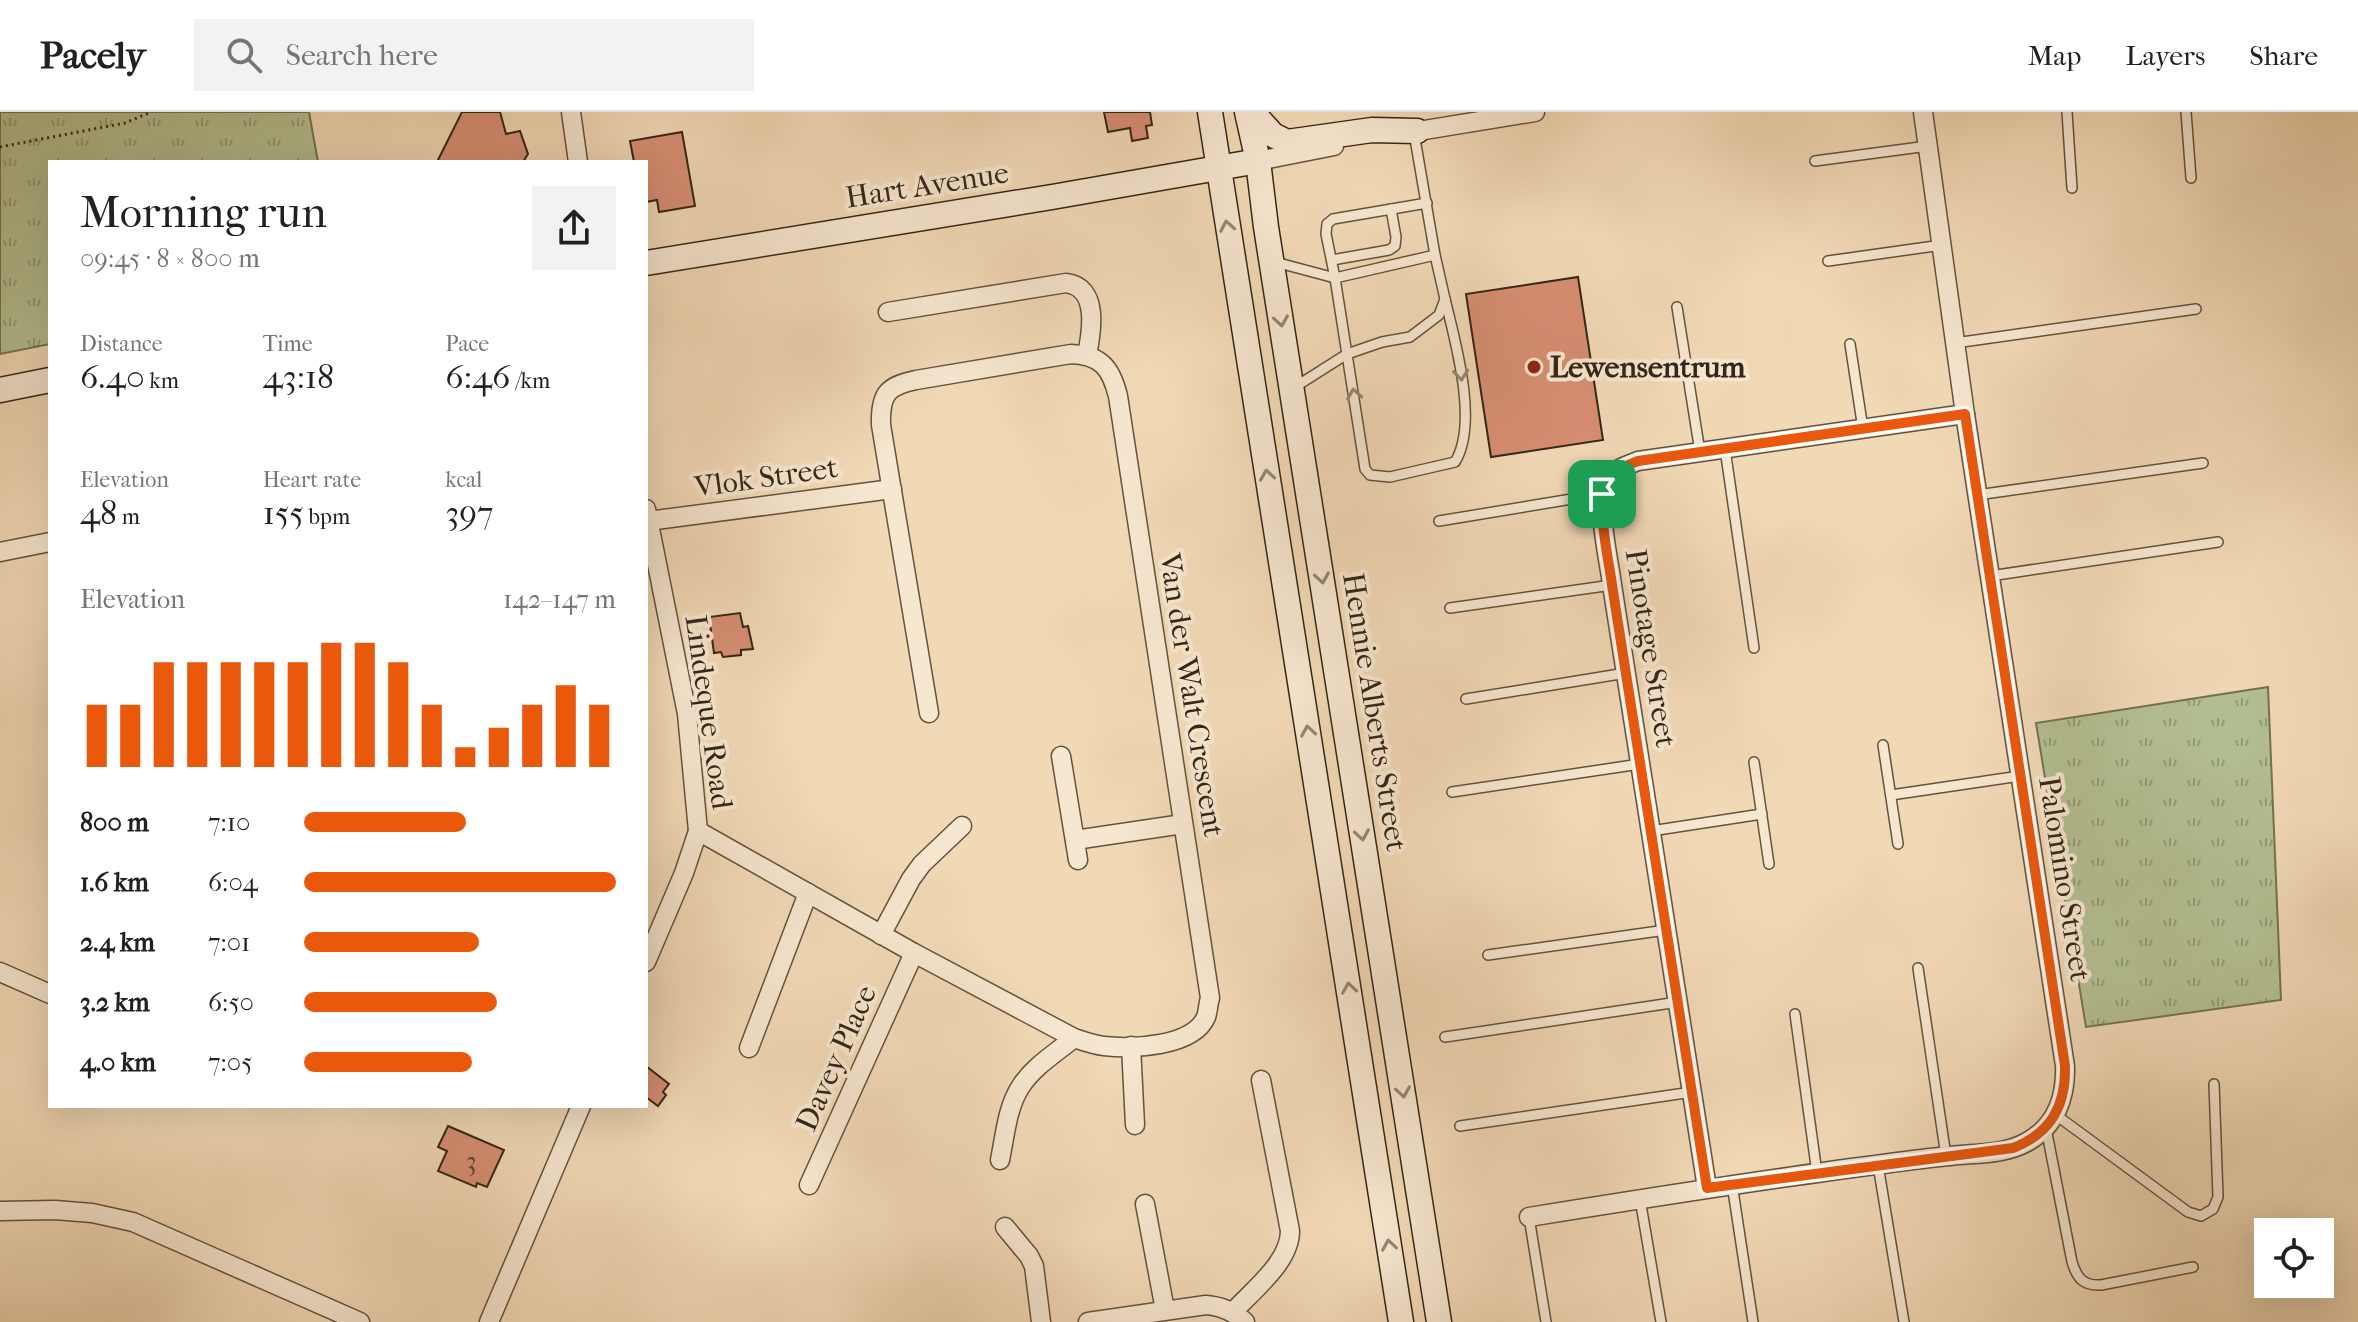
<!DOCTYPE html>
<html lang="en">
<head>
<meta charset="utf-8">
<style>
	:root { --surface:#fff; --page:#f2f2f2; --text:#202124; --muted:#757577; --line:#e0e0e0; --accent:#ea580c }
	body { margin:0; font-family:"IM FELL French Canon",serif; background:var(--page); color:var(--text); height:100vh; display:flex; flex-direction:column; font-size:30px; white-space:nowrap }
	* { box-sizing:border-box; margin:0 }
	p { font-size:26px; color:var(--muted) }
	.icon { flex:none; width:44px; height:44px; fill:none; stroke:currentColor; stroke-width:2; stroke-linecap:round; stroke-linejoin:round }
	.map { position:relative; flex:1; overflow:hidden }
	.drawer { position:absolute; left:48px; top:48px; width:600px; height:948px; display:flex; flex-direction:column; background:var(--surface); border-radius:0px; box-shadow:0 8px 32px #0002 }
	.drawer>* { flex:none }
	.controls { position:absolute; left:2254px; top:1106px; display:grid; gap:16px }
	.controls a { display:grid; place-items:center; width:80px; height:80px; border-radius:0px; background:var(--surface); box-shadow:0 8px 32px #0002; font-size:40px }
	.pin { position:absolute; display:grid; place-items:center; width:68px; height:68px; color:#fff; margin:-34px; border-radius:16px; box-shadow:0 4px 12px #0006 }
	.round { display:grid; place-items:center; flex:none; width:84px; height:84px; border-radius:0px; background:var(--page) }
	.headline { display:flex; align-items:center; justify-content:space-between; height:136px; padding:0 32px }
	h1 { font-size:44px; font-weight:600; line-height:60px }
	.figures { display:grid; grid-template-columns:repeat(3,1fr); gap:12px; height:136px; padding:8px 32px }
	.figures div { display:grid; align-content:center }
	.figures b { font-size:34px; font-weight:600 }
	.figures small { font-size:22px; font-weight:400 }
	.figures p { font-size:22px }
	.chart { height:224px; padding:16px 32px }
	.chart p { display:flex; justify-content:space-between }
	.chart svg { width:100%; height:144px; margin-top:8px; stroke:var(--accent); stroke-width:6 }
	ul { padding:0 32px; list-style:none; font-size:26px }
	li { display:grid; grid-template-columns:128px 96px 1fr; align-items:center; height:60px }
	li i { height:20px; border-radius:10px; background:var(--accent) }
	header { display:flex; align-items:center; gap:48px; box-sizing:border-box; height:112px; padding:0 40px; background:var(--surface); border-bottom:2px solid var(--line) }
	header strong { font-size:38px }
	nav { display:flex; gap:44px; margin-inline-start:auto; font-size:28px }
	.search { width:560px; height:72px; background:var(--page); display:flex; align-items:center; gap:20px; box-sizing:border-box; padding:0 28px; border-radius:0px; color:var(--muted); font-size:30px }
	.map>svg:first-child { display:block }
	.grass { fill:url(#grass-tufts); stroke:#747354; stroke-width:2 }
	.building { fill:#d88e74; stroke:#332616; stroke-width:2 }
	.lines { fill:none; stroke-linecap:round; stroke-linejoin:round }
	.lane-casing { stroke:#63533e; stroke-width:12 }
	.street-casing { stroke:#63533e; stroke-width:21 }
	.secondary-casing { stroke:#332616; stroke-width:27 }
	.path { stroke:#332616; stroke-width:3; stroke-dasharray:2 4; stroke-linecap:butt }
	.lane { stroke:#f7e6d0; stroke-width:9 }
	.street { stroke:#f7e6d0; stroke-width:18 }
	.secondary { stroke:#f7e6d0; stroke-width:24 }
	.oneway { stroke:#958673 }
	.route-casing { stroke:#fff; stroke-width:16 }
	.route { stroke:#ea580c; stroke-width:10 }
	.poi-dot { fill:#8f2418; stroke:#f7e6d0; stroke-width:3 }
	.labels { text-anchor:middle; stroke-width:8; stroke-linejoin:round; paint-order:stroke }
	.number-label { font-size:26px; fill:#5c402e }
	.street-label { font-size:30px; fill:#332616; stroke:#f7e6d0 }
	.poi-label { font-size:30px; font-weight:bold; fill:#332616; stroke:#f7e6d0; text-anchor:start }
</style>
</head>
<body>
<header>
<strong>Pacely</strong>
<div class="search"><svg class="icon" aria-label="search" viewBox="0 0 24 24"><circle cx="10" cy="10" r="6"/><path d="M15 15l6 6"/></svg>Search here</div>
<nav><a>Map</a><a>Layers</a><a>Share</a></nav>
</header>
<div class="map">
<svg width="2358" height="1210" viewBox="0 0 2358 1210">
	<defs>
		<pattern id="grass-tufts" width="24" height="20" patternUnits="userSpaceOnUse" patternTransform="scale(2)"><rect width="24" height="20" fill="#b4c093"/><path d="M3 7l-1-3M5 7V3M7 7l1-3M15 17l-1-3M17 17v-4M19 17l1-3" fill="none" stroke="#939c77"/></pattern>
	</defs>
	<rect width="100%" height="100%" fill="#f2d9b6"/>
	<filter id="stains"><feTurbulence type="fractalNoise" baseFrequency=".0025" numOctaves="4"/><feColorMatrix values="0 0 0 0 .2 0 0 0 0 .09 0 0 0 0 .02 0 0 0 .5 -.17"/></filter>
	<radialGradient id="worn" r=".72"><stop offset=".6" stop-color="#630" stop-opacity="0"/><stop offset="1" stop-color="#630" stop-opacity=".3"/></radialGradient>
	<g class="grass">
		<path d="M0,0H309L318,50H50V232L0,242Z"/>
		<path d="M2268,575L2281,888L2086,915L2036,611Z"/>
	</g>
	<g class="building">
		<path d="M462,0H500L506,22L520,19L528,42L523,50H437Z"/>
		<path d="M1104,0H1150L1152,13L1146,14L1148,26L1132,29L1130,16L1108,20Z"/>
		<path d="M682,20L695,94L659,100L657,88L646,90V50H634L630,29Z"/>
		<path d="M1578,165L1603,328L1491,345L1466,182Z"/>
		<path d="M740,501L743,515L748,514L753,537L741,538V543L723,545L721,540L714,541L709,505Z"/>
		<path d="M646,954L669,972L663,980L666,983L658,994L646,985Z"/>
		<path d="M448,1014L504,1038L487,1075L477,1071L476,1075L438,1059L447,1039L438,1035Z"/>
	</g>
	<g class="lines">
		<g class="lane-casing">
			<g id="lane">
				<path d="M2067,0L2072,76"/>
				<path d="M2186,0L2191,66"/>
				<path d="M1815,49L1928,34"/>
				<path d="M1427,91L1333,107L1327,112L1326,122L1335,166L1365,357L1370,363L1390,365L1455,350C1479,311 1455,229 1445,187"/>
				<path d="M1332,148L1389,138L1395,134L1396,125L1391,97"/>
				<path d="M1828,149L1942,133"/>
				<path d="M1275,150L1335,166L1435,143"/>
				<path d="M1677,195L1700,340"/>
				<path d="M1955,231L2196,197"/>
				<path d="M1850,232L1863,317"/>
				<path d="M1295,275L1347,242L1382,230L1410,225L1439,203L1445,187L1435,143L1414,21"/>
				<path d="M1725,337L1754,536"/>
				<path d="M1977,383L2203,351"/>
				<path d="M1439,409L1602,382"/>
				<path d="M1990,464L2218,430"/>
				<path d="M1450,496L1612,473"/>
				<path d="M1466,587L1626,561"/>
				<path d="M1883,633L1898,732"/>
				<path d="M1754,650L1769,752"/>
				<path d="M1452,680L1640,652"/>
				<path d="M1891,683L2020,664"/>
				<path d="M1651,719L1762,702"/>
				<path d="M1488,843L1666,818"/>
				<path d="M1918,856L1946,1044"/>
				<path d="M1795,902L1817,1061"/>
				<path d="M1445,925L1678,890"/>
				<path d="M2056,1003L2188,1100L2201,1104L2213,1097L2218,1085L2214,972"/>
				<path d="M1460,1014L1692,980"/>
				<path d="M2046,1016L2072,1150C2077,1166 2083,1174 2101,1173L2193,1155"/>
				<path d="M1878,1053L1904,1210"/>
				<path d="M1732,1072L1753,1210"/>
				<path d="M1640,1087L1661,1210"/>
				<path d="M1529,1105L1546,1210"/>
			</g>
		</g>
		<g class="street-casing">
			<g id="street">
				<path d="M571,0L578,50"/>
				<path d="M1406,21L1535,0"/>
				<path d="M1258,49L1334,34"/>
				<path d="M888,200L1066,171C1099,175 1092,218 1087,243"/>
				<path d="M646,397L687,602L698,719L684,761L646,850"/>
				<path d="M648,409L892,377"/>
				<path d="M0,440L50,430"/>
				<path d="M1061,644L1078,748"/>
				<path d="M698,719L914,841L1074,926C1083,929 1094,933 1104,934C1132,937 1193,935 1206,905C1208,900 1208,892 1210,886L1118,284C1111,256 1101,243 1071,242L916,268C887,274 880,282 881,313L929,601"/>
				<path d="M1075,728L1183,712"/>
				<path d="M881,823L911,767L922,752L962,714"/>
				<path d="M0,860L50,882"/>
				<path d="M1131,934L1135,1013"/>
				<path d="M749,936L808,781"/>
				<path d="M1000,1048C1005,1024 1007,995 1021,974C1034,954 1056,941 1074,926"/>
				<path d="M809,1073L914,841"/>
				<path d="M1707,1076L1612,473C1609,446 1593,386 1610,365C1617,356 1628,353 1638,349L1965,302"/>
				<path d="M1145,1092L1165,1198"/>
				<path d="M0,1099L55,1098L92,1101L133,1110L360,1210"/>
				<path d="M1529,1105C1647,1086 1765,1067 1883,1052C1905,1049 1927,1046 1950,1044C1975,1041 2004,1043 2027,1030C2056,1014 2066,985 2065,954L1965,302L1923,0"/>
				<path d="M1005,1115L1029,1144L1034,1154L1041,1210"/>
				<path d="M1233,1200C1253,1178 1290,1150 1290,1119L1261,968"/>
				<path d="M489,1210L581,994"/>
				<path d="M1088,1210L1206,1193C1221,1194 1233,1199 1245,1210"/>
			</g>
		</g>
		<g class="secondary-casing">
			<g id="secondary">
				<path d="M1210,0L1401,1210"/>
				<path d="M1247,0L1258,49L1266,115L1439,1210"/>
				<path d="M1252,0L1273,23L1287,30L1372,18L1417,19"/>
				<path d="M646,151L1052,85L1258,49"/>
				<path d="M0,278L50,268"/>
			</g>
		</g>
		<path class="path" d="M0,35L125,11L151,0"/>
		<use href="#lane" class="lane"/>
		<use href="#street" class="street"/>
		<use href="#secondary" class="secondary"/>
	</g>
	<defs><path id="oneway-chevron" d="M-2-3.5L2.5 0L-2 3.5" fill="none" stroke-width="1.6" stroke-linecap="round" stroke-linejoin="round" transform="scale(2)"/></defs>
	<g class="oneway">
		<use href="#oneway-chevron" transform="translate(1227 114) rotate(-100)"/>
		<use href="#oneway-chevron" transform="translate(1281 209) rotate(81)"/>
		<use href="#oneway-chevron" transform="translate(1461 263) rotate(84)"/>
		<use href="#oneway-chevron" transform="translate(1354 282) rotate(-99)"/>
		<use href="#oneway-chevron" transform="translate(1267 363) rotate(-99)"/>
		<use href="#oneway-chevron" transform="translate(1322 466) rotate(81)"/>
		<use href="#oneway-chevron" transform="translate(1308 619) rotate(-99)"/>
		<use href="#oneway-chevron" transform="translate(1362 723) rotate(81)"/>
		<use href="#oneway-chevron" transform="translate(1349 876) rotate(-99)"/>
		<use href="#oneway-chevron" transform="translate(1403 980) rotate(81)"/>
		<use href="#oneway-chevron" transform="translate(1389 1133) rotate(-99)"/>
	</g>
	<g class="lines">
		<g class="route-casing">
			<path id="route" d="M1965,302L2065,954C2066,994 2051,1021 2013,1036L1707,1076L1612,473C1609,447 1593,385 1610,365C1617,356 1628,353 1638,349Z"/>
		</g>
		<use href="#route" class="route"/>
	</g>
	<circle class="poi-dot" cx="1534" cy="255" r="8"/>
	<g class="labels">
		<g class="number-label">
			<text x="471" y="1058">3</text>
		</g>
		<g class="street-label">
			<text transform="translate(927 73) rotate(-9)" y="10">Hart Avenue</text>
			<text transform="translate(766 365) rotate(-8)" y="10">Vlok Street</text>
			<text transform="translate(1651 536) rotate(81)" y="10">Pinotage Street</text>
			<text transform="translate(1192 583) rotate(81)" y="10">Van der Walt Crescent</text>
			<text transform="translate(709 600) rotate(82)" y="10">Lindeque Road</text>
			<text transform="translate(1375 600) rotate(81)" y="10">Hennie Alberts Street</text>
			<text transform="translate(2065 767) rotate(81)" y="10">Palomino Street</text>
			<text transform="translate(836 946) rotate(-66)" y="10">Davey Place</text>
		</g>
		<g class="poi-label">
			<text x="1550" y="265">Lewensentrum</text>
		</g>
	</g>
	<rect width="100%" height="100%" filter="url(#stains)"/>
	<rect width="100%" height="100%" fill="url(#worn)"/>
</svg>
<div class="controls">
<a><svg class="icon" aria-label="locate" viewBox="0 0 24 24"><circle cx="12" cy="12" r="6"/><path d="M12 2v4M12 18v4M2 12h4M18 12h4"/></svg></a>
</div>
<div class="pin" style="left:1602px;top:382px;background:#1e9e55"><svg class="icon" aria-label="arrive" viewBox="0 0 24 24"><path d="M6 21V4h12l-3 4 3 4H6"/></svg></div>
<section class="drawer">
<div class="headline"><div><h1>Morning run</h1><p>09:45 · 8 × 800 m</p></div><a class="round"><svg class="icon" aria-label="share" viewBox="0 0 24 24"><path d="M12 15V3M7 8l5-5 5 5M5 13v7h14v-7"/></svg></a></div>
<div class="figures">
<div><p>Distance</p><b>6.40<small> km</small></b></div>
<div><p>Time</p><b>43:18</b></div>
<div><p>Pace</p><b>6:46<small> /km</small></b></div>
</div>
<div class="figures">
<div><p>Elevation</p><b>48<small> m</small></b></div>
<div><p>Heart rate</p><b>155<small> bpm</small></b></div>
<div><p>kcal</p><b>397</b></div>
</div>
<div class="chart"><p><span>Elevation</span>142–147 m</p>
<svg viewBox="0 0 160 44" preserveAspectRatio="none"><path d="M5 44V25M15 44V25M25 44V12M35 44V12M45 44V12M55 44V12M65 44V12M75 44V6M85 44V6M95 44V12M105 44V25M115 44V38M125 44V32M135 44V25M145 44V19M155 44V25"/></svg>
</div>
<ul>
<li><b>800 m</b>7:10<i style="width:52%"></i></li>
<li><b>1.6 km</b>6:04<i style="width:100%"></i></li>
<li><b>2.4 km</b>7:01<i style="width:56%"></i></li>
<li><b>3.2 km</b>6:50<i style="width:62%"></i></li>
<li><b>4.0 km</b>7:05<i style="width:54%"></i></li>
</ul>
</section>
</div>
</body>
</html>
